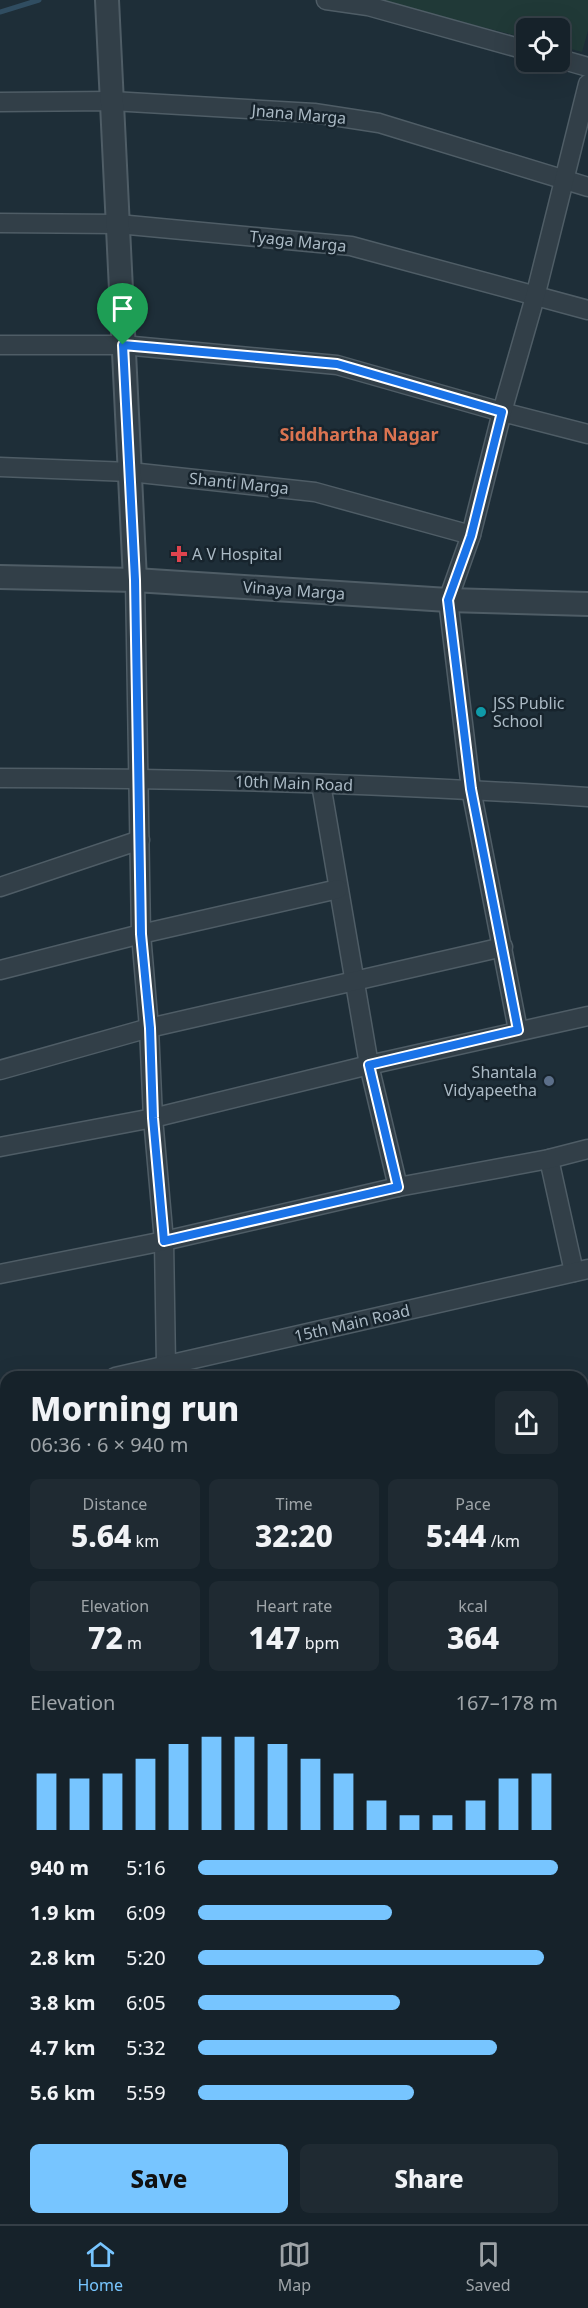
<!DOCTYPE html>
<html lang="en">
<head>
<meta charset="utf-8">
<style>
	:root { --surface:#16222a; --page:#1f2a32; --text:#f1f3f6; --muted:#9ea4a8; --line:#353f47; --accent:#77c5ff }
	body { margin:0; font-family:"Noto Sans",sans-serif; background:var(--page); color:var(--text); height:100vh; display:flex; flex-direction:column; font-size:22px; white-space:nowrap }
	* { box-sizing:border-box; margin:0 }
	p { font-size:20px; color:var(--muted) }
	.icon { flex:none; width:33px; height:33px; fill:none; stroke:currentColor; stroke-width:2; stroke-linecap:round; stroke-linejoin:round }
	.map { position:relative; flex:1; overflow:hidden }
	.panel { position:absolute; left:0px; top:1371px; width:588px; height:854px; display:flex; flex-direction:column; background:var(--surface); border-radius:18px 18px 0 0; box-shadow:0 6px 24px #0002,0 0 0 2px var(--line) }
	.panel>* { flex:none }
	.fabs { position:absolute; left:516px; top:18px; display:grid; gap:12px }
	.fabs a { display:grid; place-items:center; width:54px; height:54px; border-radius:9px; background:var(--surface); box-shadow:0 6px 24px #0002,0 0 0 2px var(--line); font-size:30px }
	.pin { position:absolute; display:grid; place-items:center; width:51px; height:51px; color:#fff; margin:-62px -26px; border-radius:50% 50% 50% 0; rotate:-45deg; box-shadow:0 0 6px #0007 }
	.pin .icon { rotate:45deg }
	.round { display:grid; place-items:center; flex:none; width:63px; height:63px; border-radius:9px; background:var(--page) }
	.overview { display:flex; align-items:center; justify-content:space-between; height:102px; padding:0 30px }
	h1 { font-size:33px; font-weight:800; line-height:45px }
	.figures { display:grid; grid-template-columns:repeat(3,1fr); gap:9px; height:102px; padding:6px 30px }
	.figures div { display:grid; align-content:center; border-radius:9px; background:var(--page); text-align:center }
	.figures b { font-size:30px; font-weight:800 }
	.figures small { font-size:16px; font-weight:400 }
	.figures p { font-size:16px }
	.chart { height:168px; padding:12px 30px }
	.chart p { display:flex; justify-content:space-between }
	.chart svg { width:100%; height:108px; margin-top:6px; stroke:var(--accent); stroke-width:6 }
	.action { display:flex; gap:12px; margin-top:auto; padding:12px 30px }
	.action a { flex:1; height:69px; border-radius:9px; background:var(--accent); color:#111; font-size:24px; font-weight:800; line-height:69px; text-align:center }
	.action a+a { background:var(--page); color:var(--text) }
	ul { padding:0 30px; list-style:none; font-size:20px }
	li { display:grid; grid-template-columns:96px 72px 1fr; align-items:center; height:45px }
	li i { height:15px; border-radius:8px; background:var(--accent) }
	.tab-bar { display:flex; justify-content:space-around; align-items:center; height:84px; border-top:2px solid var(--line); background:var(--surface); font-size:16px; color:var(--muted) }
	.tab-bar a { display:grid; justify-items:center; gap:3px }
	.tab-bar .selected { color:var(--accent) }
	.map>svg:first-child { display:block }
	.green { fill:#203937 }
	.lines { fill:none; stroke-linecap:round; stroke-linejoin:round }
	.stream { stroke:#304d61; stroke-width:5 }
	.minor-casing { stroke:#4f5d66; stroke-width:21 }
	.tertiary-casing { stroke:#4f5d66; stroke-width:26 }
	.primary-casing { stroke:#3e4b55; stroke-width:32 }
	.minor { stroke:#323f48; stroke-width:18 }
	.tertiary { stroke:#323f48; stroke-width:22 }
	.primary { stroke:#4f5f69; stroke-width:28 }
	.route-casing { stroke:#fff; stroke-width:12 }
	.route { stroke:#1a73e8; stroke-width:8 }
	.health-dot { fill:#e0444e; stroke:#17242d; stroke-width:2 }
	.culture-dot { fill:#0f9aa8; stroke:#17242d; stroke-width:2 }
	.service-dot { fill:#5c6f8a; stroke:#17242d; stroke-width:2 }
	.labels { text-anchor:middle; stroke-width:5; stroke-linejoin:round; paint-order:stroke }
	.street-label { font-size:16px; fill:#abbac5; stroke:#17242d }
	.poi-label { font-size:16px; fill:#abbac5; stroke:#17242d; text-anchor:start }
	.neighbourhood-label { font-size:18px; font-weight:bold; fill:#db7451; stroke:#17242d }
</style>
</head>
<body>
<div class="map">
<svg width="588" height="2224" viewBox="0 0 588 2224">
	<rect width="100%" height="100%" fill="#1e2e38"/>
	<path class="green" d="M373,0H588V31L582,52L560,46V28H526V38Z"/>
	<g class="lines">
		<path class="stream" d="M0,12L39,0"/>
		<g class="minor-casing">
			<g id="minor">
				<path d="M326,0L368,6L526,50"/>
				<path d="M560,59L588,67"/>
				<path d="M0,102L112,101L314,113L379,123L588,187"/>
				<path d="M0,223L118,224L351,246L588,310"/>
				<path d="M0,345H123L337,365L502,412L588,434"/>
				<path d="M0,467L130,472L315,492L471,535"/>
				<path d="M135,580L141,934L149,1028L153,1118L164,1241L166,1366"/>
				<path d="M0,778C196,778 392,784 588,797"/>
				<path d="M321,784L369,1065L398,1187"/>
				<path d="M0,887L140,840"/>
				<path d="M0,970L141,934L338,889"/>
				<path d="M518,1030L471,789L448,600L471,535L502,412L535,297L588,84"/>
				<path d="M0,1070L149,1028L503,947"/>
				<path d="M0,1147L153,1118L369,1065L588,1016"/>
				<path d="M549,1159L574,1272"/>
				<path d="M0,1274L164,1241L398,1187L549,1159L588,1149"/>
				<path d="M115,1377L588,1269"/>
				<path d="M0,1402L6,1401"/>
				<path d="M582,1967L588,1981"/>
				<path d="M0,2206H6"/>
				<path d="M213,2218V2224"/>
				<path d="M246,2218V2224"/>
				<path d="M421,2218L423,2224"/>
				<path d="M554,2218L557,2224"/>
				<path d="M298,2224L312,2218"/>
				<path d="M584,2224L588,2222"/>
			</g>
		</g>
		<g class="tertiary-casing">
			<g id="tertiary">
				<path d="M107,0L135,580"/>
				<path d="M0,577L135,580L448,600L588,604"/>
			</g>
		</g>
		<g class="primary-casing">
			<g id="primary">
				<path d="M582,1642L588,1640"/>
				<path d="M0,1774L6,1773"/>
			</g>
		</g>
		<use href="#minor" class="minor"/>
		<use href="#tertiary" class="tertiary"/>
		<use href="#primary" class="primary"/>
	</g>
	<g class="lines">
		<g class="route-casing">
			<path id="route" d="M123,345L337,364L502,412L471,536L448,600L471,789L518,1030L369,1065L398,1187L164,1241L153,1118L150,1028L141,934L135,580Z"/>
		</g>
		<use href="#route" class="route"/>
	</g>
	<path class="health-dot" d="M176 545h6v6h6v6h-6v6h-6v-6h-6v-6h6z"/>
	<circle class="culture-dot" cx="481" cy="712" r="6"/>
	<circle class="service-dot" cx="549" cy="1081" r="6"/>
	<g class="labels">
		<g class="street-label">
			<text transform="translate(299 114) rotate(5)" y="6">Jnana Marga</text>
			<text transform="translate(298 241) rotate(6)" y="6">Tyaga Marga</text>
			<text transform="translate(239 483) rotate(6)" y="6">Shanti Marga</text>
			<text transform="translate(294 590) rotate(4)" y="6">Vinaya Marga</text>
			<text transform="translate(294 783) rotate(2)" y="6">10th Main Road</text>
			<text transform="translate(352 1323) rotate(-13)" y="6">15th Main Road</text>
		</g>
		<g class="poi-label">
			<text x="192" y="560">A V Hospital</text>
			<text x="493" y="709">JSS Public<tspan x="493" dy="18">School</tspan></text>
			<text x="537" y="1078" text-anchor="end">Shantala<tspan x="537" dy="18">Vidyapeetha</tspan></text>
		</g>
		<g class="neighbourhood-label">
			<text x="359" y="441">Siddhartha Nagar</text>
		</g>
	</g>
</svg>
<div class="fabs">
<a><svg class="icon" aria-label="locate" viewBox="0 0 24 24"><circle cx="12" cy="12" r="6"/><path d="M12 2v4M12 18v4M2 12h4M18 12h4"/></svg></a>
</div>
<div class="pin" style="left:123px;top:345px;background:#1e9e55"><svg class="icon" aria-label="arrive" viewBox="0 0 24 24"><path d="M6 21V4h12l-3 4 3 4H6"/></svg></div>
<section class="panel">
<div class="overview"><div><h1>Morning run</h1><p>06:36 · 6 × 940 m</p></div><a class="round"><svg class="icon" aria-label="share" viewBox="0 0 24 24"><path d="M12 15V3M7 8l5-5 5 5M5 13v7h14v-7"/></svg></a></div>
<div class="figures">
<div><p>Distance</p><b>5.64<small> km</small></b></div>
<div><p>Time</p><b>32:20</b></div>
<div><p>Pace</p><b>5:44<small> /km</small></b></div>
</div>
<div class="figures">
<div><p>Elevation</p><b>72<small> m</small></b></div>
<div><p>Heart rate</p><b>147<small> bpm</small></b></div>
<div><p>kcal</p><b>364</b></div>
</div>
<div class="chart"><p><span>Elevation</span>167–178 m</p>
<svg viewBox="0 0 160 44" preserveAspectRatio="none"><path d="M5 44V21M15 44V23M25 44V21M35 44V15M45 44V9M55 44V6M65 44V6M75 44V9M85 44V15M95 44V21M105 44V32M115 44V38M125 44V38M135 44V32M145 44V23M155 44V21"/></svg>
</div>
<ul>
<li><b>940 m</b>5:16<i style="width:100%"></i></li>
<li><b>1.9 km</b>6:09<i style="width:54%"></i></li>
<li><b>2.8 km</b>5:20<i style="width:96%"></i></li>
<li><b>3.8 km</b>6:05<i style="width:56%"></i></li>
<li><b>4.7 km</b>5:32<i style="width:83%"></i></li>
<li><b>5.6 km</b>5:59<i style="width:60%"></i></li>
</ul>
<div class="action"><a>Save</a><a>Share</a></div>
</section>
</div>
<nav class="tab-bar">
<a class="selected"><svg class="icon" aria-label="home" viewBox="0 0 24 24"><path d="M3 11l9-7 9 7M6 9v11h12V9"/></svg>Home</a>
<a><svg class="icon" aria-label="map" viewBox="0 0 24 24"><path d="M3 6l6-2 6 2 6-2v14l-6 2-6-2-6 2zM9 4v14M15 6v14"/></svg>Map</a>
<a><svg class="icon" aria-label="saved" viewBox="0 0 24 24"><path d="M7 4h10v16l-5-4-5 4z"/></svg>Saved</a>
</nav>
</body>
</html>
